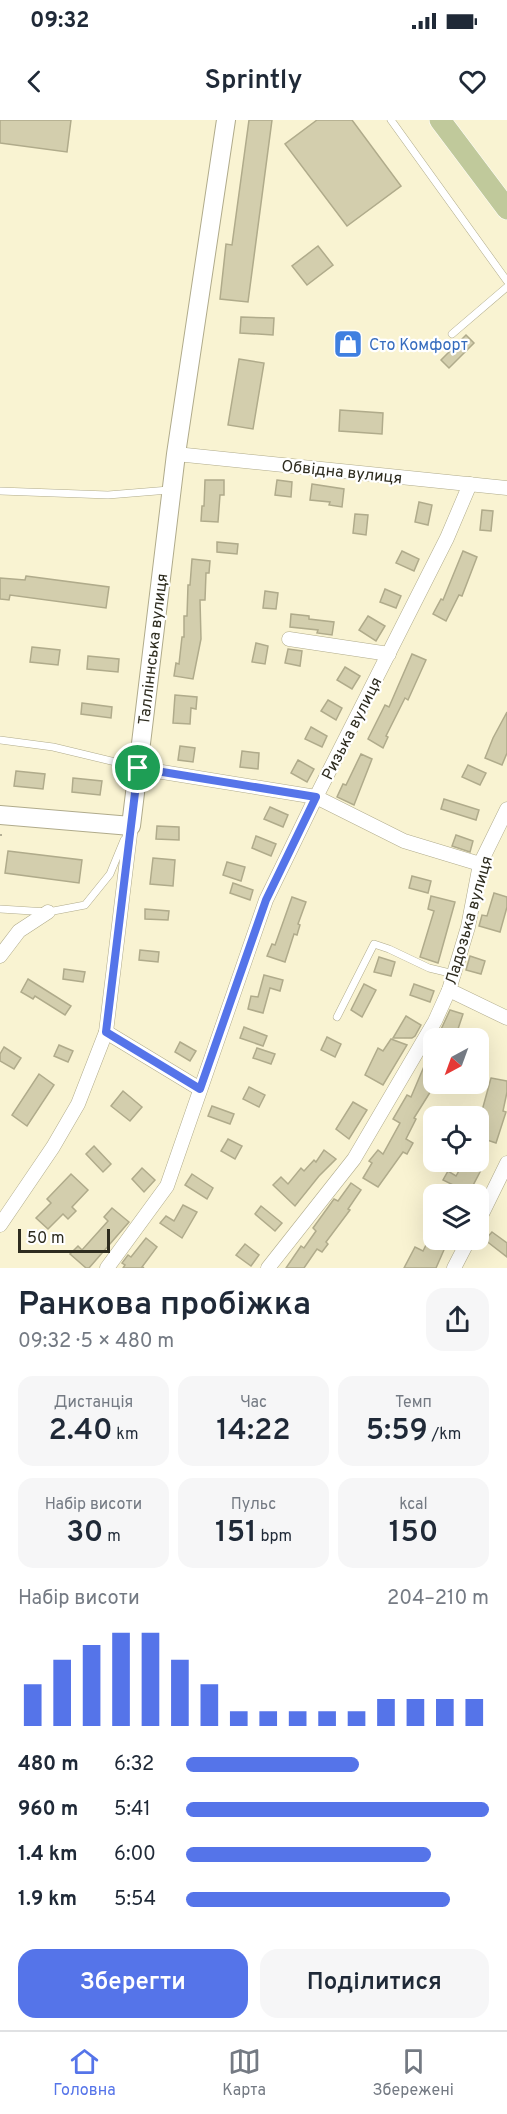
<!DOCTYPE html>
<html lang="uk">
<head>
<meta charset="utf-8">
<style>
	:root { --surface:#fff; --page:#f6f6f7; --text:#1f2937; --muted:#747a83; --line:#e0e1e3; --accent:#5574e9 }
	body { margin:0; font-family:Overpass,sans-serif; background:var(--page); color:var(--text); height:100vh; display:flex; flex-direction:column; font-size:22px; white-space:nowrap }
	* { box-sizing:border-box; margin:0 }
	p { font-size:20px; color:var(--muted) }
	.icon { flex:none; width:33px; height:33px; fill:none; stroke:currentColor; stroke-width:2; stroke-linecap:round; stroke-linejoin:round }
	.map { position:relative; height:1148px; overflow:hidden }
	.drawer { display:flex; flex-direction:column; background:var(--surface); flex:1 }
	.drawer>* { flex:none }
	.needle { width:39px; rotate:221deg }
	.tools { position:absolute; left:423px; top:908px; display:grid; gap:12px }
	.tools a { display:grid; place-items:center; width:66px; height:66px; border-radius:12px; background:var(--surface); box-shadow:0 6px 24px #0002; font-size:30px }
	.scale { position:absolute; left:18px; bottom:15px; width:92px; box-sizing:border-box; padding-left:6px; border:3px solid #2e2c1f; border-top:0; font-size:16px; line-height:21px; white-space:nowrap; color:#2e2c1f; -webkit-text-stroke:4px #fff; paint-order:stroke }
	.pin { position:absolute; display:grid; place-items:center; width:51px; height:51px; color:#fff; margin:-26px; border:3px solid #fff; border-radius:50%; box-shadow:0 2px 6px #0007 }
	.round { display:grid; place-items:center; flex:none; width:63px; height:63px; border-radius:18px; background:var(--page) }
	.headline { display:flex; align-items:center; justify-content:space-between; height:102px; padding:0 18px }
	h1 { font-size:33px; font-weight:600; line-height:45px }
	.metrics { display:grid; grid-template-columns:repeat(3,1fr); gap:9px; height:102px; padding:6px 18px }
	.metrics div { display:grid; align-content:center; border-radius:15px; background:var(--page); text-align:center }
	.metrics b { font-size:30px; font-weight:600 }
	.metrics small { font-size:16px; font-weight:400 }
	.metrics p { font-size:16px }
	.chart { height:168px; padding:12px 18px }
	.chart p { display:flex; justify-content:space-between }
	.chart svg { width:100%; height:108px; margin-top:6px; stroke:var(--accent); stroke-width:6 }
	.cta { display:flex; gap:12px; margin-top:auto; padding:12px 18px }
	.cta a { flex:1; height:69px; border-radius:18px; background:var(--accent); color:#fff; font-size:24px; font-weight:600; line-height:69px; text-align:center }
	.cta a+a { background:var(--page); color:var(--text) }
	ul { padding:0 18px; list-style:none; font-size:20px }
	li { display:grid; grid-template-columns:96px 72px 1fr; align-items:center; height:45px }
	li i { height:15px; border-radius:8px; background:var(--accent) }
	.status { display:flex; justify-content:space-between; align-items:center; height:42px; padding:0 30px; background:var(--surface); direction:ltr }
	.status svg { height:16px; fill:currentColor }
	header { display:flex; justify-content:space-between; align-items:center; height:78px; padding:0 18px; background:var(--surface); font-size:27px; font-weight:600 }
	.dock { display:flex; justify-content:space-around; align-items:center; height:84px; border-top:2px solid var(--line); background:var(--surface); font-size:16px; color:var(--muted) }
	.dock a { display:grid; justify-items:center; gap:3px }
	.dock .current { color:var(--accent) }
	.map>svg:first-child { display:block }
	.building { fill:#d3cead; stroke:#b0ab8b; stroke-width:1.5 }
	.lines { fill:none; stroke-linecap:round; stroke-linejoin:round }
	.lane-casing { stroke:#b0ab8b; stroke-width:8 }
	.street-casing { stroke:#b0ab8b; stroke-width:15 }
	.secondary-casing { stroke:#b0ab8b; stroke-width:20 }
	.primary-casing { stroke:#fff; stroke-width:22 }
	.path { stroke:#b4af95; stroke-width:2; stroke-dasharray:3 4.5; stroke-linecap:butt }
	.lane { stroke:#fff; stroke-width:7 }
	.street { stroke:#fff; stroke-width:14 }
	.secondary { stroke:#fff; stroke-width:18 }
	.primary { stroke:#c0c99b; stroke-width:21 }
	.route-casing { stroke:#fff; stroke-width:12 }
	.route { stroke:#5574e9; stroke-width:8 }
	.labels { text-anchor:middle; stroke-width:4.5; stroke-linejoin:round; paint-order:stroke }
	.shop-label { font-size:16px; fill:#366cbe; stroke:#fff; text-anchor:start }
	.street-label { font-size:16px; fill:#2e2c1f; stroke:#fff }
</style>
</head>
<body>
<div class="status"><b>09:32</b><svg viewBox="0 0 49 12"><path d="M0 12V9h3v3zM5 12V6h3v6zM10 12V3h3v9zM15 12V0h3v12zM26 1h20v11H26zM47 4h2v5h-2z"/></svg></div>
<header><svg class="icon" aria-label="back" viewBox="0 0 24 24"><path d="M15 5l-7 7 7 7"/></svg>Sprintly<svg class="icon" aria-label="heart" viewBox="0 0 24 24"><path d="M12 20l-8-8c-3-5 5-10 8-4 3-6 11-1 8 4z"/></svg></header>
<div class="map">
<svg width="507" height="1148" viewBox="0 0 507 1148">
	<rect width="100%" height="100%" fill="#f9f3d2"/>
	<g class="building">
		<path d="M0,0H71L67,32L0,23Z"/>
		<path d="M249,0H272L248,182L220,179L226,124L232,125Z"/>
		<path d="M317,0H352L401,66L347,106L285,24Z"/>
		<path d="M318,126L333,145L307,165L292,146Z"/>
		<path d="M241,197L274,198L273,215L240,213Z"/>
		<path d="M466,215L474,223L449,248L441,240Z"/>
		<path d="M239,239L264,243L253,309L228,305Z"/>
		<path d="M340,290L383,293L382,314L339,311Z"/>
		<path d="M205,360H224V375H220L218,402L201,401L202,386H204Z"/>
		<path d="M277,360L292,362L291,377L275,375Z"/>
		<path d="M312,364L344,369L342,387L329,385L330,382L310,380Z"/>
		<path d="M419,382L432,385L428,405L415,402Z"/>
		<path d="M482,390L493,391L491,411L480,410Z"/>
		<path d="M355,394L368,395L366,415L353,413Z"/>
		<path d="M217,422L238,424L237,434L217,432Z"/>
		<path d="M402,431L419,439L414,451L396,443Z"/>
		<path d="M463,431L477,437L462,476L459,475L446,501L433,494L441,479L443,480Z"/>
		<path d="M192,439L210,441L209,453H206L205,480H200L201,519L193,559L174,556L176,543L179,544L182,517H184V496H187L188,465H190Z"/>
		<path d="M26,456L109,467L106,488L10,475L9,480L0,479V458L25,460Z"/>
		<path d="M385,469L401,476L396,488L380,482Z"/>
		<path d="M265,471L278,473L276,489L263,488Z"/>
		<path d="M291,494L309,496V499L334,502L332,515L317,513L318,510L290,507Z"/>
		<path d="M368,496L385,506L376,521L359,510Z"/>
		<path d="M256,523L268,526L265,544L252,542Z"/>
		<path d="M32,527L60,530L58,545L30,542Z"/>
		<path d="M288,529L302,531L300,546L285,543Z"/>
		<path d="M412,534L426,540L408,580L405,578L386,616L388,617L383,628L368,619L385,585L389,587Z"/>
		<path d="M88,536L119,539L118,552L87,549Z"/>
		<path d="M345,547L360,556L352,569L337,560Z"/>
		<path d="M175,575L197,577L196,589L191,588L190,604L173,603Z"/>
		<path d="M328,580L342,588L336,600L321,591Z"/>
		<path d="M82,583L112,587L111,598L81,594Z"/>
		<path d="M507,592V633L502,645L485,638L493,618Z"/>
		<path d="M311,607L327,616L322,627L305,619Z"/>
		<path d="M180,626L195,628L193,642L178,640Z"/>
		<path d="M242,631L259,633L258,649L240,647Z"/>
		<path d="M361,634L372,639L354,685L337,677L343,664L346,665Z"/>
		<path d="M298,640L314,649L307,662L291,653Z"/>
		<path d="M468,645L486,653L480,665L462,657Z"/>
		<path d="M16,651L45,654L43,669L14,666Z"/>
		<path d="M73,658L102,661L100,675L72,672Z"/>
		<path d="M444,679L479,690L476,700L441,689Z"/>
		<path d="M270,687L288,695L283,707L264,699Z"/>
		<path d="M157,706L179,707V720L156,719Z"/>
		<path d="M456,715L473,721L470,732L452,726Z"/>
		<path d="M256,716L276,724L271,736L252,728Z"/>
		<path d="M8,731L82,740L79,763L5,753Z"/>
		<path d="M153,738L175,740L173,766L150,764Z"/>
		<path d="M227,742L245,747L241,761L223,755Z"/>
		<path d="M412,756L431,761L428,773L409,768Z"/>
		<path d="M233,763L253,770L250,780L230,773Z"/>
		<path d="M494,773L507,777V787L500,812L479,806L482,795L487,796Z"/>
		<path d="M431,776L455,782L438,843L420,837L434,791L428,789Z"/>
		<path d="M292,777L306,782L298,804L300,805L297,815L294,814L285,842L267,836L272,824L275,825Z"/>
		<path d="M145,789L169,791L168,800L145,799Z"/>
		<path d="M140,830L159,832L158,842L139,840Z"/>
		<path d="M470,836L485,841L481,854L466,850Z"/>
		<path d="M379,837L395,842L391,856L374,852Z"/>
		<path d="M64,849L85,852L83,862L63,859Z"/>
		<path d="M264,855L283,860L280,871L270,868L263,893L248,889L251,876L258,877Z"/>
		<path d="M28,859L71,886L65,895L35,876L33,879L21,872Z"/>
		<path d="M364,864L376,870L362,897L351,890Z"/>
		<path d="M414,864L434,871L430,882L410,875Z"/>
		<path d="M450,890L463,894L455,918H437Z"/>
		<path d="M406,896L421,905L415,916L412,918H393Z"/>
		<path d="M244,907L267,916L263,926L240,918Z"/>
		<path d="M327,917L341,924L335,937L321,930Z"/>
		<path d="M391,919L407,925L383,965L365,955L378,928L383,931Z"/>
		<path d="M180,922L196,931L190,941L175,932Z"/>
		<path d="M434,923V966L414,998L416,999L406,1019L413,1023L407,1034L403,1032L378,1067L363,1058L372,1043L369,1041L378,1030L383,1034L400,1003L393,999L407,975L411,977Z"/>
		<path d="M59,925L73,931L68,942L54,936Z"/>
		<path d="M4,927L21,938L14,949L0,941V934Z"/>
		<path d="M257,928L275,934L271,944L253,938Z"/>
		<path d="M39,954L54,965L27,1006L12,995Z"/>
		<path d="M491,958L507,961V972L503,991L506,992L496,1023L478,1017V1005Z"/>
		<path d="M249,967L265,975L259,987L243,979Z"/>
		<path d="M123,971L142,987L130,1001L111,986Z"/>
		<path d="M353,982L367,990L349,1019L336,1009Z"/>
		<path d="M212,986L234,994L230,1004L208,996Z"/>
		<path d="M228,1019L242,1026L235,1039L221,1031Z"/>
		<path d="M94,1026L111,1044L103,1052L86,1034Z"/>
		<path d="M324,1030L336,1039L319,1056L295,1086L273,1065L281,1057L288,1064L301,1048L304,1051L314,1040L316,1042Z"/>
		<path d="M464,1042L481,1050L469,1073L443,1060L448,1051L456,1056Z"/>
		<path d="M142,1048L155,1060L144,1072L132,1059Z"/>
		<path d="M71,1054L88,1070L72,1087L76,1091L68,1099L63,1094L48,1109L36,1098L51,1083L47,1079Z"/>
		<path d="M192,1054L213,1068L207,1079L185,1065Z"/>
		<path d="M351,1063L361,1070L348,1089L350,1090L326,1122L328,1124L322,1132L317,1129L304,1148H286L301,1126L304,1128L316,1111L313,1108L334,1079L338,1081Z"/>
		<path d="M183,1085L197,1092L182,1118L160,1103L166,1096L174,1101Z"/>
		<path d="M261,1086L282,1103L275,1111L255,1094Z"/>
		<path d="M112,1088L129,1102L89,1148H86L70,1134L78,1126L82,1130L108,1101L104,1097Z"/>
		<path d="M492,1112L507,1123V1137L485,1120Z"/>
		<path d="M431,1115L434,1119L447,1123L436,1148H404L415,1127L423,1131Z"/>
		<path d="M146,1118L157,1127L142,1147L144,1148H123L125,1145L122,1143L128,1135L131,1137Z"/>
		<path d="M245,1124L259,1135L251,1146L236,1135Z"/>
	</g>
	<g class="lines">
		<g class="lane-casing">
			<g id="lane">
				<path d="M391,0L507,161"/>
				<path d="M452,214L507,167"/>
				<path d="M0,371L108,375L169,370"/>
				<path d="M0,620L53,627L136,647"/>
				<path d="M0,789L48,792L85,785L110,754L124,720"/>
				<path d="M337,897L374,824L389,829L429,848L454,854"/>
			</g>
		</g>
		<g class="street-casing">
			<g id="street">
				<path d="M176,334L507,368"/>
				<path d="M289,519L389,534"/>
				<path d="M138,648L316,677L404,721L480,744"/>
				<path d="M0,836L19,811L48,792"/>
				<path d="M449,870L507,898"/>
				<path d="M106,912L200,969"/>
				<path d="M478,1102L507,1043"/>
				<path d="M0,1105L53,1027L78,984L106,912L131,706"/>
				<path d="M107,1148L167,1066L266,780L316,677L447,418L470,364"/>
				<path d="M268,1148L354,1039L435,901L449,870L468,807L480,744L507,689"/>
				<path d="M454,1148L469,1119"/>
			</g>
		</g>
		<g class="secondary-casing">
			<path id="secondary" d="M0,695L131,706L176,334L226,0"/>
		</g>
		<g class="primary-casing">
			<path id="primary" d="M440,0L507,89"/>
		</g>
		<path class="path" d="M0,715H2"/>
		<use href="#lane" class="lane"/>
		<use href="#street" class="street"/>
		<use href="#secondary" class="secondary"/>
		<use href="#primary" class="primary"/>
	</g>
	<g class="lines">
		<g class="route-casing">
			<path id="route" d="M138,648L316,677L266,780L200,969L106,912Z"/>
		</g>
		<use href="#route" class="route"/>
	</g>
	<defs>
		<g id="shop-square" transform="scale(1.5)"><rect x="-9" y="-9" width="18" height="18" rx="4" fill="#3f7fe0" stroke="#fff"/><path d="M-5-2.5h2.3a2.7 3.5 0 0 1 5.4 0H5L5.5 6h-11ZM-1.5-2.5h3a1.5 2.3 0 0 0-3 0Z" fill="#fff"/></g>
	</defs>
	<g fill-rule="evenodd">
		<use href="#shop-square" x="348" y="224"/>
	</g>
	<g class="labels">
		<g class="shop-label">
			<text x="369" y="230">Сто Комфорт</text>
		</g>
		<g class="street-label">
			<text transform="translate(342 351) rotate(6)" y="6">Обвідна вулиця</text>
			<text transform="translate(152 529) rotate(-83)" y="6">Талліннська вулиця</text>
			<text transform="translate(351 608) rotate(-63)" y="6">Ризька вулиця</text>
			<text transform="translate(468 800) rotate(-74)" y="6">Ладозька вулиця</text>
		</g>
	</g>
</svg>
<div class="tools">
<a><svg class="needle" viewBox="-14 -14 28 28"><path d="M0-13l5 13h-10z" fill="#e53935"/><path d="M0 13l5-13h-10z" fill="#747a83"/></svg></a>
<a><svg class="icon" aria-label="locate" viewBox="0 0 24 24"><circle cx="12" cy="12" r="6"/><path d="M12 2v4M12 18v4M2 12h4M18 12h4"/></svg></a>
<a><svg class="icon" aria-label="layers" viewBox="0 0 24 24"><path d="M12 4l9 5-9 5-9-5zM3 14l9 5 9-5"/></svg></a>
</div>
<div class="scale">50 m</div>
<div class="pin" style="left:138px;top:648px;background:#1e9e55"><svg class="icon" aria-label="arrive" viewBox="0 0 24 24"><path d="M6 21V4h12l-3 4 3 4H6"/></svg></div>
</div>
<section class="drawer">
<div class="headline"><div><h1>Ранкова пробіжка</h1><p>09:32 · 5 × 480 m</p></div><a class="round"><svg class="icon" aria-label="share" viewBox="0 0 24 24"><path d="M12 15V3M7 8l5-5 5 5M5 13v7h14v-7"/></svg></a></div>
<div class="metrics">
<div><p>Дистанція</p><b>2.40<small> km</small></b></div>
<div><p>Час</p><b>14:22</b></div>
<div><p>Темп</p><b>5:59<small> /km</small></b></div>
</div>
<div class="metrics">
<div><p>Набір висоти</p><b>30<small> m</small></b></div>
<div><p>Пульс</p><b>151<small> bpm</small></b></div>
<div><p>kcal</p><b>150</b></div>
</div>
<div class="chart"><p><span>Набір висоти</span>204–210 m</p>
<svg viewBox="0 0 160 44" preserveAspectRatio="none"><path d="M5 44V27M15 44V17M25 44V11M35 44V6M45 44V6M55 44V17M65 44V27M75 44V38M85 44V38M95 44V38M105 44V38M115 44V38M125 44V33M135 44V33M145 44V33M155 44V33"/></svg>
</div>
<ul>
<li><b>480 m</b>6:32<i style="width:57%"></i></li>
<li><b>960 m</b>5:41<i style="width:100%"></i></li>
<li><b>1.4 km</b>6:00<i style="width:81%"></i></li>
<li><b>1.9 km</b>5:54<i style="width:87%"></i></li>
</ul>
<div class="cta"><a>Зберегти</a><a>Поділитися</a></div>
</section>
<nav class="dock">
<a class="current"><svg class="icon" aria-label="home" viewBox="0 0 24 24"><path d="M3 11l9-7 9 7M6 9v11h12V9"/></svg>Головна</a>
<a><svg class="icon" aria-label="map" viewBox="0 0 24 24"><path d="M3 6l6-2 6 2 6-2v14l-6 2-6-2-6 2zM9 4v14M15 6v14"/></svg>Карта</a>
<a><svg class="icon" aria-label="saved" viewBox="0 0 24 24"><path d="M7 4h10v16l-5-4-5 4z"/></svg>Збережені</a>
</nav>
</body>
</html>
